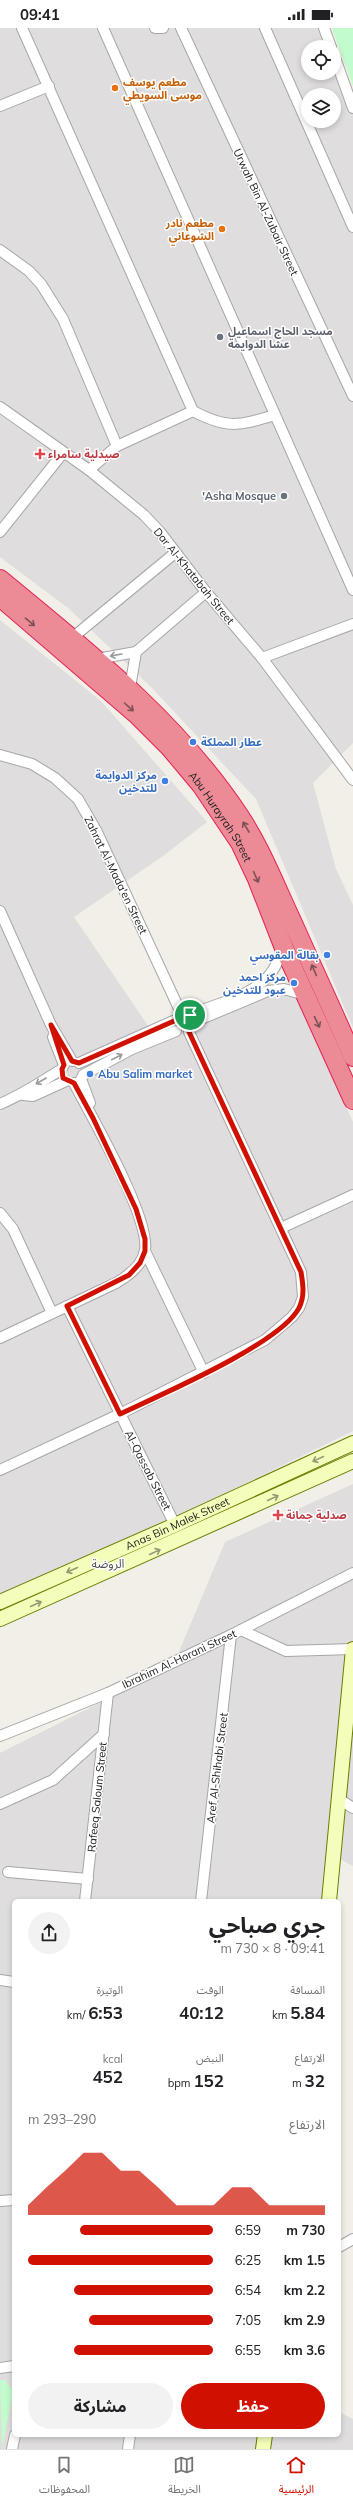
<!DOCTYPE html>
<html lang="ar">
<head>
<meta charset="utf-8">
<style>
	:root { --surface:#fff; --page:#f2f2f2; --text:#202124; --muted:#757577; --line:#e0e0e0; --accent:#d11100 }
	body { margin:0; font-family:Mulish,"Noto Sans Arabic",sans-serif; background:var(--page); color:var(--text); direction:rtl; height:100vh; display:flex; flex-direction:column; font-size:15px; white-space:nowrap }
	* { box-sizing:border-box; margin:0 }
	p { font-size:13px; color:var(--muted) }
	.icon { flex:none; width:22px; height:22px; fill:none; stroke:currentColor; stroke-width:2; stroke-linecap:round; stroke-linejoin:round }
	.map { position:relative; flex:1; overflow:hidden; direction:ltr }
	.details { position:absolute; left:12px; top:1871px; width:329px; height:538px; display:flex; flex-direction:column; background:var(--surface); border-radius:6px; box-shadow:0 2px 6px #0003; direction:rtl }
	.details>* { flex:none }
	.controls { position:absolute; left:301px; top:12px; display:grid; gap:8px }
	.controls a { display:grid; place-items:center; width:40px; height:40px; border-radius:50%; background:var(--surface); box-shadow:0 2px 6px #0003; font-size:20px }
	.pin { position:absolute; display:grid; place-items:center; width:34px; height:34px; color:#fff; margin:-17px; border:2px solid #fff; border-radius:50%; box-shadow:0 1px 4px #0007 }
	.round { display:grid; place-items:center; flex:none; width:42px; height:42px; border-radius:21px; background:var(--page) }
	.overview { display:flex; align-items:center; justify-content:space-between; height:68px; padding:0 16px }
	h1 { font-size:22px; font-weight:700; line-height:30px }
	.figures { display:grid; grid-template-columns:repeat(3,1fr); gap:6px; height:68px; padding:4px 16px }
	.figures div { display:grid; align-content:center }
	.figures b { font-size:17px; font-weight:700 }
	.figures small { font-size:11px; font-weight:400 }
	.figures p { font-size:11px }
	.chart { height:112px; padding:8px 16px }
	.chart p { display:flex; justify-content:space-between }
	.chart svg { width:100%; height:72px; margin-top:4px; fill:var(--accent); opacity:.7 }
	.button { display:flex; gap:8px; margin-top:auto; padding:8px 16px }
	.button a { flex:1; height:46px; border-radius:24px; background:var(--accent); color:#fff; font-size:16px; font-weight:700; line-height:46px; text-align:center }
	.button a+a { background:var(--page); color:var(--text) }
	ul { padding:0 16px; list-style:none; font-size:13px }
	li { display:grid; grid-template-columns:64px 48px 1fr; align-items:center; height:30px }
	li i { height:10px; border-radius:5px; background:var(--accent) }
	.status { display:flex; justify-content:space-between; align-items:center; height:28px; padding:0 20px; background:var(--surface); direction:ltr }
	.status svg { height:11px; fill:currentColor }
	.menu { display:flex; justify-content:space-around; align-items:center; height:56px; border-top:1px solid var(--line); background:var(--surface); font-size:11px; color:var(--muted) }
	.menu a { display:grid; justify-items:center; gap:2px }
	.menu .selected { color:var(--accent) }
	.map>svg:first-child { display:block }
	.residential { fill:#dfdddd; fill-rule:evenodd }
	.park { fill:#c3fccc }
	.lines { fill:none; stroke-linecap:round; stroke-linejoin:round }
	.street-casing { stroke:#a7a7a7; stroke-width:12 }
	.secondary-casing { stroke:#677f00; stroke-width:16 }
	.highway-casing { stroke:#e41f52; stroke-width:20 }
	.street { stroke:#fff; stroke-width:10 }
	.secondary { stroke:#f4fdb9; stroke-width:14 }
	.highway { stroke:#ec8b95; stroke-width:18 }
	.oneway { stroke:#7c5055 }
	.oneway2 { stroke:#9b9b9b }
	.oneway3 { stroke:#959a74 }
	.route-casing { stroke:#fff; stroke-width:8 }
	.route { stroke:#d11100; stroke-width:5 }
	.food-dot { fill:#e8710a; stroke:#fff; stroke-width:1.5 }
	.worship-dot { fill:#6b7280; stroke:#fff; stroke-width:1.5 }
	.health-dot { fill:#e0444e; stroke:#fff; stroke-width:1.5 }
	.shop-dot { fill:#3f7fe0; stroke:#fff; stroke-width:1.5 }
	.labels { text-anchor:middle; stroke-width:3; stroke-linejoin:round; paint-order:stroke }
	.food-label { font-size:11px; font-weight:bold; fill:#c56008; stroke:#fff; text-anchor:start }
	.street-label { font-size:11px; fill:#202020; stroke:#fff }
	.worship-label { font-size:11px; font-weight:bold; fill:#5b616d; stroke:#fff; text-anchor:start }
	.health-label { font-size:11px; font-weight:bold; fill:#be3a42; stroke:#fff; text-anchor:start }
	.shop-label { font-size:11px; font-weight:bold; fill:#366cbe; stroke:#fff; text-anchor:end }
	.neighbourhood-label { font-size:12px; fill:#535353; stroke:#fff }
</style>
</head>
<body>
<div class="status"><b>09:41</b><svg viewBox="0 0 49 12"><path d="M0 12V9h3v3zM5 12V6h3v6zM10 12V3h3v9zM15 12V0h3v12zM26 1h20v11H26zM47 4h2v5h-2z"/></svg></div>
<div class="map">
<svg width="353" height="2421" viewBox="0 0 353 2421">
	<rect width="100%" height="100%" fill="#f1efe7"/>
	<g class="residential">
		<path d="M0,0H325L333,19H308V45H334V22L353,69V715L313,755L336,841L353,877V1000L256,771L150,658L68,580L0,529ZM308,67H334V93H308Z"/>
		<path d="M0,592L101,673L207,794L163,828L74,889L155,1008L292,958L353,1094V1403L0,1575Z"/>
		<path d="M353,1456V1838L340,1831L334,1873H14V2407H339V2384L353,2391V2421H0V1725L173,1638L225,1514Z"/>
	</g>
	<g class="park">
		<path d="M332,0H353V58Z"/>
		<path d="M0,2352H5L13,2363L2,2421Z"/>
	</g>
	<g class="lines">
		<g class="street-casing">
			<g id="street">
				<path d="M22,0L193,383"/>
				<path d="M103,0L353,562"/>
				<path d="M155,0H163"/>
				<path d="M181,0L353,368"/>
				<path d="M265,0L353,199"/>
				<path d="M324,0L331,19"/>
				<path d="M334,27L353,80"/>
				<path d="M0,78L49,58"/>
				<path d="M0,222L29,243L41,256L63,291L117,418"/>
				<path d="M0,379L89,442L144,487L160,504L206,564L262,630L353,752"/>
				<path d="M89,442L117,418L193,383C227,401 238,398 275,387"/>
				<path d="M0,504L63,425"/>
				<path d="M72,610L175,525"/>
				<path d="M262,630L353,596"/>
				<path d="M97,631L136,624L206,564"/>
				<path d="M130,660L136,624"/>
				<path d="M0,727L32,736L55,750L78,771L97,804L181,985"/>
				<path d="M0,883L51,997L72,1033"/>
				<path d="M189,987C215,976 254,968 271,945C277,937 280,928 284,920"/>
				<path d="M194,994L268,963L284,961L305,967"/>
				<path d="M53,1009L64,1037"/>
				<path d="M79,1035L173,993"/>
				<path d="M83,1047L132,1021L176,1003"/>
				<path d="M81,1051L90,1075"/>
				<path d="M23,1067L33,1068L66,1053"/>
				<path d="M0,1076C22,1067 41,1054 62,1041"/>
				<path d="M0,1185L13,1201L52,1285"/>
				<path d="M281,1200L353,1167"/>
				<path d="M145,1223L204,1345"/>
				<path d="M67,1278L175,1497"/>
				<path d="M0,1310L116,1255C128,1248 143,1237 145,1222C150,1189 91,1088 74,1055"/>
				<path d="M0,1442L120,1386L265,1312L292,1289L299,1280L303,1269L301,1244L189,1004"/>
				<path d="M241,1602L286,1623L353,1621"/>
				<path d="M0,1708L108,1665L231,1607L353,1545"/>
				<path d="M339,1771L353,1780"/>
				<path d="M0,1776L53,1752L104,1706"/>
				<path d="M8,1844L88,1851"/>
				<path d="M85,1873L108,1665"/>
				<path d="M201,1873L231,1607"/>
				<path d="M0,1952L14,1954"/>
				<path d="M0,2173L14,2172"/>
				<path d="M339,2219L353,2211"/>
				<path d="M0,2340L14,2338"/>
				<path d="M12,2421L15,2407"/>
				<path d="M128,2421L130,2407"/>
			</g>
		</g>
		<g class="secondary-casing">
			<g id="secondary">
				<path id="s1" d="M0,1574L175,1497L353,1415"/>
				<path d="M0,1591L353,1433"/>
				<path d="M329,1873L353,1621"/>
				<path d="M263,2421L265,2407"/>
			</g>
		</g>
		<g class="highway-casing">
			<g id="highway">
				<path d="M0,551C86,622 176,692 239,787C261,820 275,857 292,893C312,938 333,983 353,1029"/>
				<path id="s2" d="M0,569L137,687L170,720L201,757L240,815L257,851L284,920L353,1072"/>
			</g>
		</g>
		<use href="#street" class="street"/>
		<use href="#secondary" class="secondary"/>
		<use href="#highway" class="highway"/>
	</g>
	<defs><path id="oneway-shaft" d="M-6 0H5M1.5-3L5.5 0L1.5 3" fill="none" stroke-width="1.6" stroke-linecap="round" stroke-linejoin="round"/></defs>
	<g class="oneway">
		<use href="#oneway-shaft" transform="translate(30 594) rotate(40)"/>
		<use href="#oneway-shaft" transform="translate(129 679) rotate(42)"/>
		<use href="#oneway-shaft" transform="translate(246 799) rotate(-121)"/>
		<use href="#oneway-shaft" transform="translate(256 849) rotate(66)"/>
		<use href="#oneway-shaft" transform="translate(314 942) rotate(-114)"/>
		<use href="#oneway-shaft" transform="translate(317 994) rotate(65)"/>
	</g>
	<g class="oneway2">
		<use href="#oneway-shaft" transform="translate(116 627) rotate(170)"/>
		<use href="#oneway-shaft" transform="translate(117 1029) rotate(-27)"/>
		<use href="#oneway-shaft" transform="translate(41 1053) rotate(150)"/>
	</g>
	<g class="oneway3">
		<use href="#oneway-shaft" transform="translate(318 1431) rotate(155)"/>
		<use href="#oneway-shaft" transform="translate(273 1470) rotate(-25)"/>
		<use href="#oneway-shaft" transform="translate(155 1524) rotate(-25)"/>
		<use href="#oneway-shaft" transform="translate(72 1542) rotate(156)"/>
		<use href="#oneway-shaft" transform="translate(36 1576) rotate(-24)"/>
	</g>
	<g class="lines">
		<g class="route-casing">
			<path id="route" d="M181,985H186L192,990L194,998L189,1004L301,1244C303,1256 305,1268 299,1280C280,1316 160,1367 120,1386L67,1278L129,1247L140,1235L145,1223V1211L136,1181L93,1090L74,1055L63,1050L62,1041L64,1037L51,997L72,1033L79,1035L174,993Z"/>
		</g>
		<use href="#route" class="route"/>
	</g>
	<g class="food-dot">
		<circle cx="115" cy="60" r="4"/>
		<circle cx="222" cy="201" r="4"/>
	</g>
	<g class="worship-dot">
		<circle cx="220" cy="309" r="4"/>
		<circle cx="284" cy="468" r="4"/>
	</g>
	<g class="health-dot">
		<path d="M38 420h4v4h4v4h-4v4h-4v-4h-4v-4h4z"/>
		<path d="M276 1481h4v4h4v4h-4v4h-4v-4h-4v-4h4z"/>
	</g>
	<g class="shop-dot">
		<circle cx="193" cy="714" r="4"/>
		<circle cx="165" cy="753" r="4"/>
		<circle cx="327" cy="927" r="4"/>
		<circle cx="294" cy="955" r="4"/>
		<circle cx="90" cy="1046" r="4"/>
	</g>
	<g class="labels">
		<g class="food-label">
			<text x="123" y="58">مطعم يوسف<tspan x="123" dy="13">موسى السويطي</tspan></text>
			<text x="214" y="199" text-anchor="end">مطعم نادر<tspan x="214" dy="13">الشوعاني</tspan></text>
		</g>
		<g class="street-label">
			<text transform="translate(266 184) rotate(65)" y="4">Urwah Bin Al-Zubair Street</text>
			<text transform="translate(194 548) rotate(51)" y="4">Dar Al-Khatabah Street</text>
			<text dy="4" stroke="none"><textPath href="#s2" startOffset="313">Abu Hurayrah Street</textPath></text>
			<text transform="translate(116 847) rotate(64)" y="4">Zahrat Al-Mada'en Street</text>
			<text transform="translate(148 1442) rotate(63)" y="4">Al-Qassab Street</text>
			<text dy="4" stroke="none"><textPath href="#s1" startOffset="194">Anas Bin Malek Street</textPath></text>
			<text transform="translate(179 1631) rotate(-25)" y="4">Ibrahim Al-Horani Street</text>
			<text transform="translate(217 1740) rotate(-83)" y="4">Aref Al-Shihabi Street</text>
			<text transform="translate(97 1769) rotate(-84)" y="4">Rafeeq Saloum Street</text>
		</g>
		<g class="worship-label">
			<text x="228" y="307">مسجد الحاج اسماعيل<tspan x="228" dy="13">عشا الدوايمة</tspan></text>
			<text x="276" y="472" text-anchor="end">'Asha Mosque</text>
		</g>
		<g class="health-label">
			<text x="48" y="430">صيدلية سامراء</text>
			<text x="286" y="1491">صدلية جمانة</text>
		</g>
		<g class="shop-label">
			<text x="201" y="718" text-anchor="start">عطار المملكة</text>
			<text x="157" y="751">مركز الدوايمة<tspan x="157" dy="13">للتدخين</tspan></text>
			<text x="319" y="931">بقالة المقوسي</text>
			<text x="286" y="953">مركز احمد<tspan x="286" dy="13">عبود للتدخين</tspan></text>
			<text x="98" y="1050" text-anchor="start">Abu Salim market</text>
		</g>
		<g class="neighbourhood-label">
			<text x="108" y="1540">الروضة</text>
		</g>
	</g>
</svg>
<div class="controls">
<a><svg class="icon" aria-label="locate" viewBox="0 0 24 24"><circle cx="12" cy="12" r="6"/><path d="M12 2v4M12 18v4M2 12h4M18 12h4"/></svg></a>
<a><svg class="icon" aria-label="layers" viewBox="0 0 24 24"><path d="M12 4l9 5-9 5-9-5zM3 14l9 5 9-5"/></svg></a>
</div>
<div class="pin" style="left:190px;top:987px;background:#1e9e55"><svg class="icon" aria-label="arrive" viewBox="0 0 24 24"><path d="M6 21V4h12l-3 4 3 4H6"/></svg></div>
<section class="details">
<div class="overview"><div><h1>جري صباحي</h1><p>09:41 · 8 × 730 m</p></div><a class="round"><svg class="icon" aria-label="share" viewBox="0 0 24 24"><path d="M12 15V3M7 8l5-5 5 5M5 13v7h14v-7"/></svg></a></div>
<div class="figures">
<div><p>المسافة</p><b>5.84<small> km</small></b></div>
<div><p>الوقت</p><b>40:12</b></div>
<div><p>الوتيرة</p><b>6:53<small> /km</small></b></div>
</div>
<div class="figures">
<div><p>الارتفاع</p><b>32<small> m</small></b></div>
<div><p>النبض</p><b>152<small> bpm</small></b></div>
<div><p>kcal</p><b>452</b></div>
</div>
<div class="chart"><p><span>الارتفاع</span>290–293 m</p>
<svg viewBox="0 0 160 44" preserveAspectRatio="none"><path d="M0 44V38L10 27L20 17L30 6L40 6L50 17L60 17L70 27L80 38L90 38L100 38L110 27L120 27L130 38L140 38L150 38L160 38V44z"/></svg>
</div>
<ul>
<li><b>730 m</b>6:59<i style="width:72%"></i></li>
<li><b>1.5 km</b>6:25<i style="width:100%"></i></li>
<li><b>2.2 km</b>6:54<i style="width:75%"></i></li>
<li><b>2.9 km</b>7:05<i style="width:67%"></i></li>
<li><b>3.6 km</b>6:55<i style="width:75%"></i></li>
</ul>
<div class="button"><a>حفظ</a><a>مشاركة</a></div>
</section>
</div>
<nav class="menu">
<a class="selected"><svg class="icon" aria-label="home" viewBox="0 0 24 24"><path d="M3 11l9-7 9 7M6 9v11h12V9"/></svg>الرئيسية</a>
<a><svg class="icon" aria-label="map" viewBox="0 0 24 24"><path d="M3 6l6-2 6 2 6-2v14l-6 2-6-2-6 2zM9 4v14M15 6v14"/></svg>الخريطة</a>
<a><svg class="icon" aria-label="saved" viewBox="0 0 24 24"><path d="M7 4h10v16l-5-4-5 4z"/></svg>المحفوظات</a>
</nav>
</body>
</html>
